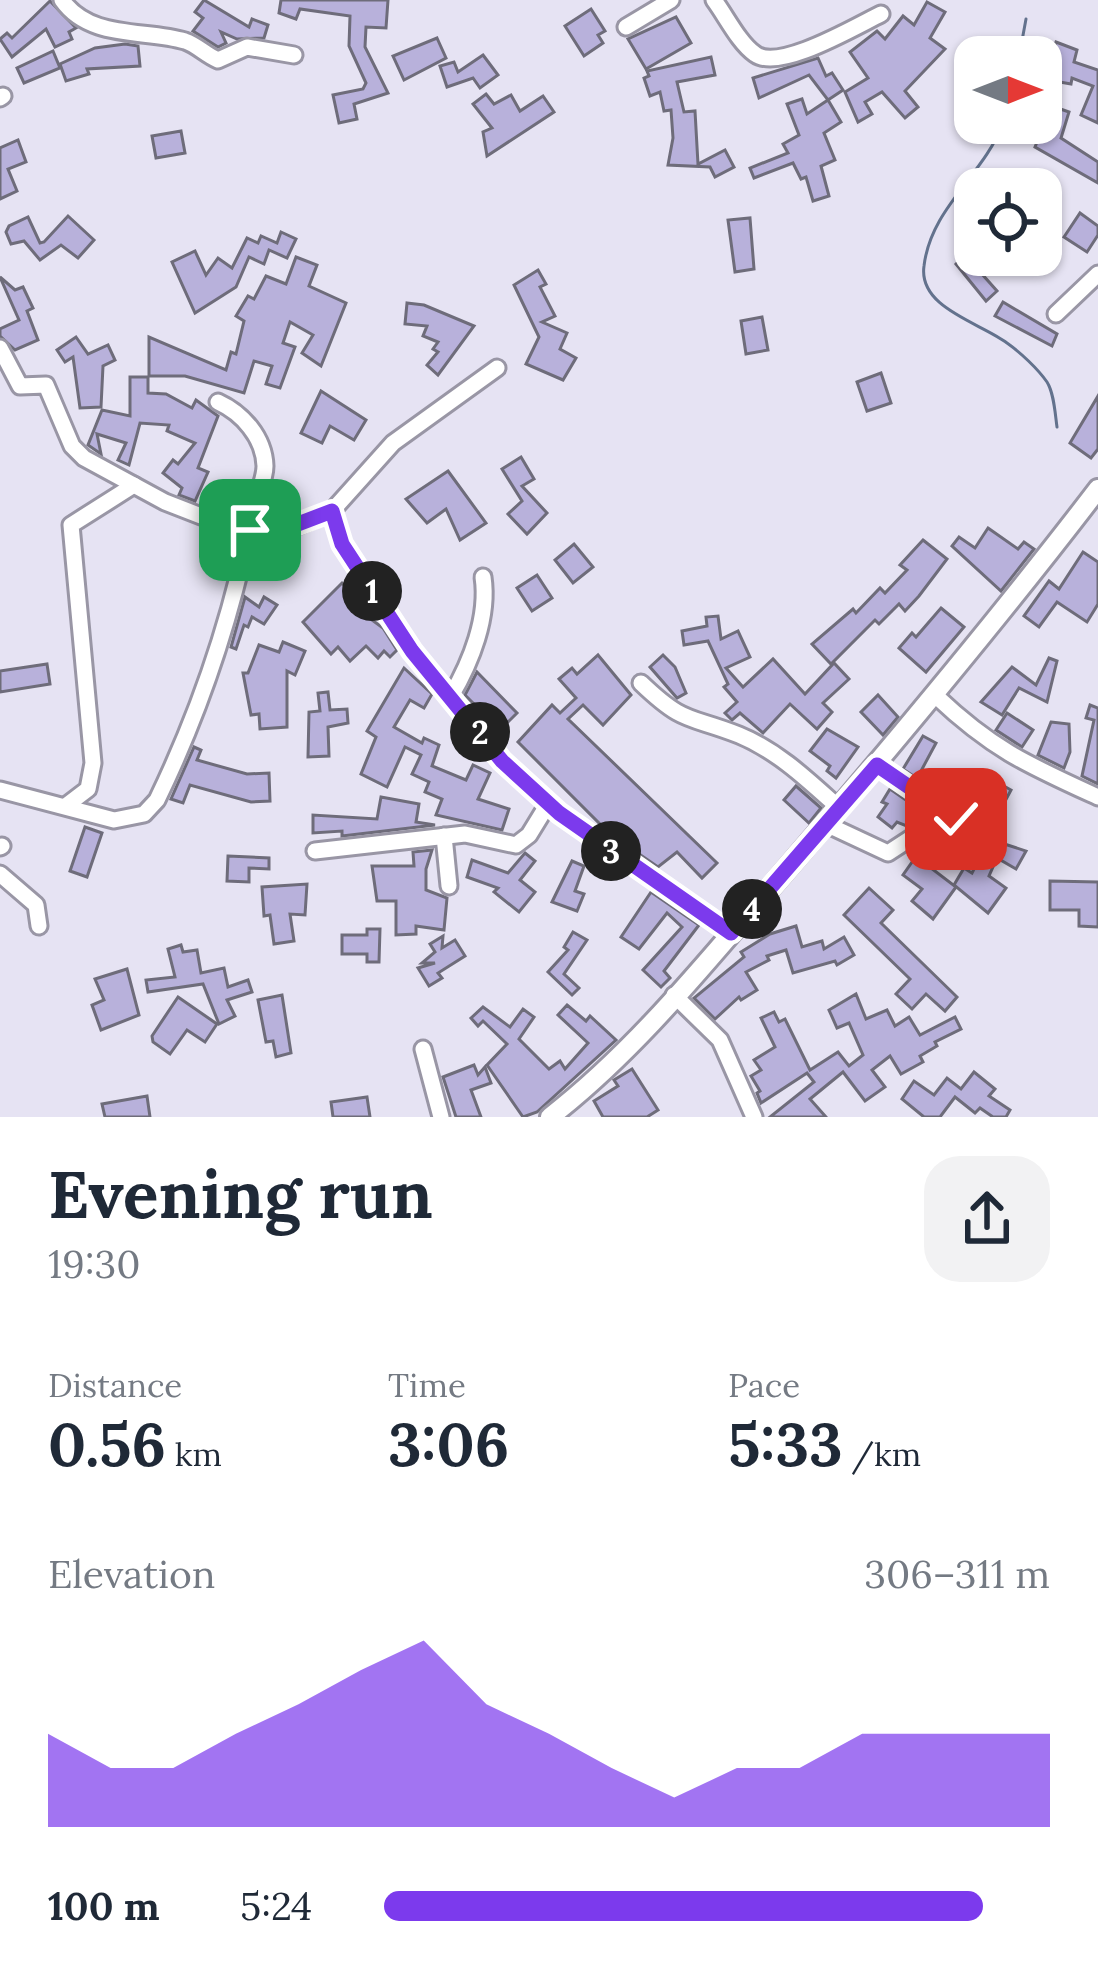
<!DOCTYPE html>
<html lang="en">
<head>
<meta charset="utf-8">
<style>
	:root { --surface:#fff; --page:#f2f2f3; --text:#1f2937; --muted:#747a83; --accent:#7c3aed }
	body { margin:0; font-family:Lora,serif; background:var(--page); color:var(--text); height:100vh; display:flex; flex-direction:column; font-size:45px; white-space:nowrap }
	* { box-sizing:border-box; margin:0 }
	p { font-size:39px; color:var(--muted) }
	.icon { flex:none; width:66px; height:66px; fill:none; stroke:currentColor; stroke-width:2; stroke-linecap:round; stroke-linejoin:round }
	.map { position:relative; height:1117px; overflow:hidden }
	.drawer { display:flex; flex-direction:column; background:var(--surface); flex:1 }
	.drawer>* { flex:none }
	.needle { width:78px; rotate:90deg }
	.controls { position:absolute; left:954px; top:36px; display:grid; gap:24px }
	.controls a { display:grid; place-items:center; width:108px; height:108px; border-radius:24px; background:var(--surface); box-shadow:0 3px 9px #0004; font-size:60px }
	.pin { position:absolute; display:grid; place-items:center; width:102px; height:102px; color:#fff; margin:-51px; border-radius:24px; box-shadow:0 6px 18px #0006 }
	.km { position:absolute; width:60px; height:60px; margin:-30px; border-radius:50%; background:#222; color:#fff; font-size:33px; line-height:60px; text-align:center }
	.round { display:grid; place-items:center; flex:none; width:126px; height:126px; border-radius:36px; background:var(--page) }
	.headline { display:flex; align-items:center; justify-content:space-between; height:204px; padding:0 48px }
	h1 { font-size:66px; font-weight:700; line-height:90px }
	.stats { display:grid; grid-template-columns:repeat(3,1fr); gap:18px; height:204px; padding:12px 48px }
	.stats div { display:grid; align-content:center }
	.stats b { font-size:60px; font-weight:700 }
	.stats small { font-size:33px; font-weight:400 }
	.stats p { font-size:33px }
	.chart { height:336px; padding:24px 48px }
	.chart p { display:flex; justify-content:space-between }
	.chart svg { width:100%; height:216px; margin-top:12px; fill:var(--accent); opacity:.7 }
	ul { padding:0 48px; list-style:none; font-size:39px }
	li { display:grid; grid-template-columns:192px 144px 1fr; align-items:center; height:90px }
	li i { height:30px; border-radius:15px; background:var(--accent) }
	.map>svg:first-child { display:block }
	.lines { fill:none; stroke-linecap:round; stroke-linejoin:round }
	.stream { stroke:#63728d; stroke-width:3 }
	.building { fill:#b8b1db; stroke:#6e6c7a; stroke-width:3 }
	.minor-casing { stroke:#9996a5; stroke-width:21 }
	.major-casing { stroke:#9996a5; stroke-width:24 }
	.minor { stroke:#fff; stroke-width:15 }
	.major { stroke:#fff; stroke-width:18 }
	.route-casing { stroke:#fff; stroke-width:24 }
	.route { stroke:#7c3aed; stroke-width:15 }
</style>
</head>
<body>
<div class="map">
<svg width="1098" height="1117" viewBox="0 0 1098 1117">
	<rect width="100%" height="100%" fill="#e6e3f3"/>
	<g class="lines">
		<g class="stream">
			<path d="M1019,57L1026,19"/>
			<path d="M1003,123C984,175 931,207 924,266C918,308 981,323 1007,343C1020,352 1038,369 1047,382C1054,393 1055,413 1057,427"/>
		</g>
	</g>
	<g class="building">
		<path d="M204,0L249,27L252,19L268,25L264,38L237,39L221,32L226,43L218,47L193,31L203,18L195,12Z"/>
		<path d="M281,0H388L386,28L366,27L365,47L388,93L354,104L357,119L339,123L333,95L363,89L366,83L349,46L350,16L300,9L296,19L279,13Z"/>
		<path d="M50,1L76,28L69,32L72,39L55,47L46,29L12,57L0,39L7,33L12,38Z"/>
		<path d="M927,2L945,12L930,38L945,49L905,91L918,107L905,118L882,92L865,102L872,114L858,122L845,92L868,78L850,52L877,31L885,39L903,16L914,25Z"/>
		<path d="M591,9L605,31L598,35L603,43L584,56L565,26Z"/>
		<path d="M676,17L691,43L646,69L628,39Z"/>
		<path d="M437,38L446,58L404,80L393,56Z"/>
		<path d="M1056,42L1077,50L1074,62L1098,70V123L1081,115L1093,86L1072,78L1071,84L1043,79Z"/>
		<path d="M125,44L138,46L140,66L87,69L89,74L66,81L60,64L95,48Z"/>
		<path d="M53,51L60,68L24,83L17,68Z"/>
		<path d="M483,55L498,75L480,88L473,78L447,87L440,66L454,62L458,72Z"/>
		<path d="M711,57L715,75L677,82L684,112L695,111L698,164L725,150L734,167L715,177L710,167L668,165L673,138L671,110L664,111L660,92L650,96L644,78L649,76L647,71Z"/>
		<path d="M818,58L826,76L832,73L843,90L828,100L809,75L759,98L753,78Z"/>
		<path d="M486,94L494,104L511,95L520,111L543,96L554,112L487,156L483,132L492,128L473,104Z"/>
		<path d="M802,99L807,114L828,100L841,122L824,133L835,160L821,166L829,196L813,201L806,177L801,179L793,163L754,178L750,168L788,153L783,144L799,135L787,104Z"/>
		<path d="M1052,106L1069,112L1061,138L1098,162V183L1035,147Z"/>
		<path d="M181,131L185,153L156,158L152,136Z"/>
		<path d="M18,140L26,162L8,169L17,191L0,199V148Z"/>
		<path d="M1080,213L1098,226V235L1087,252L1064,237Z"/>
		<path d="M68,216L94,240L78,258L61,245L40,260L24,241L11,244L6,232L9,226L28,217L40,243L44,242Z"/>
		<path d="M750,218L754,269L735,272L728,220Z"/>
		<path d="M281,232L296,239L287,258L269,250L264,264L249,257L236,287L195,313L172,262L195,251L206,275L218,258L232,268L247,238L258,243L261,236L277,243Z"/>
		<path d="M965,255L997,291L986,301L956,264Z"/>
		<path d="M296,257L317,265L309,286L346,303L321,366L302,353L313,335L290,322L283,343L295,347L280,388L266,384L272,366L254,361L244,393L185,376H149V337L226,370L231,352L236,354L244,321L236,316L248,296L254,299L266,276L286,284Z"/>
		<path d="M538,270L546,284L540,287L555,316L542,322L567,333L560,349L576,358L563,380L526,364L539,337L514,285Z"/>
		<path d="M0,277L15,290L23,287L33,308L27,311L38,340L15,350L0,336V329L19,320Z"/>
		<path d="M1003,302L1057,334L1052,346L995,316Z"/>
		<path d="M407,303L424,305L474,326L438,375L427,365L438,352L433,349L438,342L423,336L427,326L405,324Z"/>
		<path d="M762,317L768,350L746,354L741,321Z"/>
		<path d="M76,337L88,354L108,345L115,360L103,366L101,407L80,408L73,357L65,362L57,350Z"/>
		<path d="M881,373L891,403L867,411L857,382Z"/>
		<path d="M130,377H148V393L166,394L192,408L196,400L218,416L198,468L208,472L195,501L179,495L182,488L163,473L173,460L178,464L195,443L167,431L169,425L140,423L129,465L118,460L126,443L97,434L101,454L88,445L102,410L130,416Z"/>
		<path d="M321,391L366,420L354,440L330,426L322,443L301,433Z"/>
		<path d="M1098,396V449L1091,458L1070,443Z"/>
		<path d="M521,457L534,479L522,486L547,513L527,534L508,514L522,501L502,469Z"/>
		<path d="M448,471L486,523L460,540L446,509L427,523L406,499Z"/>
		<path d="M988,528L1018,549L1024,542L1034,549L1001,591L952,546L959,537L975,548Z"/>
		<path d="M923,540L947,559L919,596L905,611L899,604L879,624L875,620L831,664L812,644L853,609L856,613L880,588L885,593L907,570L900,565Z"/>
		<path d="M574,544L593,567L573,583L555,560Z"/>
		<path d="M1083,552L1098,562V604L1087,622L1057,602L1039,627L1024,616L1049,581L1059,589Z"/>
		<path d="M537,575L552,598L532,611L517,588Z"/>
		<path d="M342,583L372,613L368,617L383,628L397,650L390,657L384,651L378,658L366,646L350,661L338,647L331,654L303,622Z"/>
		<path d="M245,597L259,607L264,597L277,605L264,624L252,617L248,627L244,625L236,649L231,647Z"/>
		<path d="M941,608L964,627L926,672L899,648L912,633L916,637Z"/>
		<path d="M718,616L721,639L738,631L750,657L726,668L743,687L773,659L805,694L834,663L849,679L823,703L832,712L817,729L790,704L763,733L740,713L732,720L725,713L737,702L724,687L728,684L708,641L684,645L682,631L707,626L706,617Z"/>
		<path d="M283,642L305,651L295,675L287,671V727L260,729L259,714L251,715L243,673H248L259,645L279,652Z"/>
		<path d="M598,655L631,695L603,725L583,705L568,719L717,863L702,878L677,852L658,867L610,834L518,742L552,705L560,713L576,698L559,679L572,668L577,674Z"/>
		<path d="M663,655L675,667L686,693L677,698L650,667Z"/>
		<path d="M1049,658L1057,661L1047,702L1019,688L1002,715L981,702L1012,667L1036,685Z"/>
		<path d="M47,664L50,684L0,692V671Z"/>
		<path d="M404,668L432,694L424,708L410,700L394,727L422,743L424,738L439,745L432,766L466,780L473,765L490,773L478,799L509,809L502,830L436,815L442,799L425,792L429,782L412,774L421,755L405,747L387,787L361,774L376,737L367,731Z"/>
		<path d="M477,672L517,713L500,730L465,695Z"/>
		<path d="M328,692L330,710L347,709L348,723L328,727L329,756L308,757L309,712L320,711L318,693Z"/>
		<path d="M878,695L898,717L883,735L861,712Z"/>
		<path d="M1090,705L1098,708V784L1082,776L1094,720L1086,718Z"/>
		<path d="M1007,713L1033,730L1022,747L996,730Z"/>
		<path d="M1051,722L1069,724L1070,752L1064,768L1038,755Z"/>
		<path d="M827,729L858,747L836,778L827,771L830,766L810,751Z"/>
		<path d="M923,736L936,743L921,771L947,791L943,796L903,769Z"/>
		<path d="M194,747L201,750L197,760L247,774L269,773L270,801L251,802L190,785L183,803L171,799Z"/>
		<path d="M986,776L1011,790L996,818L1002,821L993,839L986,826L961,809L966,801L971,804Z"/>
		<path d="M796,786L821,808L809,823L784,800Z"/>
		<path d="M890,789L961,838L948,857L939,851L927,865L956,887L933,919L912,901L922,889L903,875L924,845L922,832L897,822L892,828L878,817L887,804L882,802Z"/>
		<path d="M381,797L419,804L416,822L435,825L342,836V831L313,833V815L377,819Z"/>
		<path d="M85,827L102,833L87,877L70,871Z"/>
		<path d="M989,839L1026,851L1016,869L997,858L989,876L1006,888L988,913L954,885L964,868L972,873Z"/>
		<path d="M432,850L426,869V890L447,898L444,930L416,926V934L396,935V901H377L372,866H414L413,852Z"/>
		<path d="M525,853L535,861L520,880L535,892L519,912L494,892L498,888L467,877L472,860L508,873Z"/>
		<path d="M228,856L269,858V869L249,868V882L227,881Z"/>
		<path d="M572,861L584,866L575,891L584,894L577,911L552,902Z"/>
		<path d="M1050,881L1098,882V927L1079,926V910H1050Z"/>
		<path d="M307,884L305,915L290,914L294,941L274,944L270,915L264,916L262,887Z"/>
		<path d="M869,888L893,910L881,923L957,997L945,1011L926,994L912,1009L896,994L910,979L844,915Z"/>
		<path d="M651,892L699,925L664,971L670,978L661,987L643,970L682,927L667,913L639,949L621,937Z"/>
		<path d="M796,926L802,947L822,941L824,949L844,937L854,955L837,965L835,961L793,973L786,950L767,956L769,960L746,972L757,990L741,1000L739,997L715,1019L694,998L744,957L741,952L770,934Z"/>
		<path d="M367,929H380L379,962H367V954H342V935H367Z"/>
		<path d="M573,932L587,940L564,974L579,988L572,995L548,972L568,950L564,947Z"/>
		<path d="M443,936L442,948L455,940L465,956L438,973L442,978L429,986L418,968L435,963H422L435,952L430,944Z"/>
		<path d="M181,945L183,952L197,950L201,973L224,968L228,987L248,980L252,992L227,1000L235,1016L219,1024L203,984L148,992L146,980L175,977L168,949Z"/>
		<path d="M127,969L139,1015L101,1030L92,1005L104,1000L95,979Z"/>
		<path d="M856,994L866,1019L887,1010L895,1026L909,1017L920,1035L955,1017L961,1029L935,1042L937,1046L920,1056L923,1062L901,1074L890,1056L872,1070L885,1087L865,1101L843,1072L810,1099L826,1117H770L814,1082L807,1073L761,1103L757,1093L760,1091L751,1076L761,1070L754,1060L775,1047L761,1018L774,1012L779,1022L785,1019L810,1070L838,1052L849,1066L863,1055L849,1023L837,1028L829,1010Z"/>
		<path d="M282,995L291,1053L276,1057L273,1041L266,1042L258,1000Z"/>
		<path d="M178,997L217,1024L205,1042L187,1030L170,1054L153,1042L152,1036Z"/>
		<path d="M567,1005L586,1021L590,1016L616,1040L537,1112L523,1117L487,1065L507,1044L483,1021L478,1026L471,1018L483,1007L510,1027L523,1009L534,1017L519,1039L549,1069L560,1061L565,1069L588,1043L558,1015Z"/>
		<path d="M474,1065L478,1075L485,1067L491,1083L471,1090L481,1117H456L443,1077Z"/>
		<path d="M632,1069L658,1110L647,1117H603L594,1101L618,1086L614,1080Z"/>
		<path d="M974,1072L995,1089L989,1096L1010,1110L1006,1117H993L980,1108L975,1113L955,1097L940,1117H924L902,1099L914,1081L934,1095L947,1078L961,1089Z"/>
		<path d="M147,1096L150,1117H105L102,1104Z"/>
		<path d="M367,1097L370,1117H333L331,1102Z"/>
	</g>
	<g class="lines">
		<g class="minor-casing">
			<g id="minor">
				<path d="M62,0C90,40 145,29 185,41C197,45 206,55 218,60L247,47L294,55"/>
				<path d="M714,0C726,16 739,43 755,54C779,72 856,26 881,14"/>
				<path d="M626,27L671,0"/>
				<path d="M0,98L3,96"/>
				<path d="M1056,314L1098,274"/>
				<path d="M0,348L20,386L46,385L72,446L84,458L165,502L201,516L236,520L269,535"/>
				<path d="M332,511L342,544L412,651L502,761L559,813L731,933"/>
				<path d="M262,541L332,511L393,443L497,368"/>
				<path d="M641,683C685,725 688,715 739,735C778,751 809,781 839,808"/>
				<path d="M451,696C471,662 489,617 483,577"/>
				<path d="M936,696C993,750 1028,765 1098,797"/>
				<path d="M877,765L978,835"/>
				<path d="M0,790L114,820L144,814L157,800C201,709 234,609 253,510C256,496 265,481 265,466C264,437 242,413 218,402"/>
				<path d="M67,805L88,789L93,763L71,525L134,485"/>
				<path d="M826,824L888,853L911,838"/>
				<path d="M444,836L449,886"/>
				<path d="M0,847L2,846"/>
				<path d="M315,851L465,834L516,845L529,835L548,804"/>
				<path d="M0,874L36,905L39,926"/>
				<path d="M674,995L720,1040L754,1117"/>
				<path d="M423,1049L441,1117"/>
			</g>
		</g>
		<g class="major-casing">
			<path id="major" d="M550,1117C634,1052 703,966 772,886C884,756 994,625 1098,489"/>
		</g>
		<use href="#minor" class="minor"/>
		<use href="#major" class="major"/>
	</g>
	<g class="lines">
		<g class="route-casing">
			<path id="route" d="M250,530L269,535L332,511L342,544L412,651L502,761L559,813L731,933L877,765L956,819"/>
		</g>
		<use href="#route" class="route"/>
	</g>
</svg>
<div class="controls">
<a><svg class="needle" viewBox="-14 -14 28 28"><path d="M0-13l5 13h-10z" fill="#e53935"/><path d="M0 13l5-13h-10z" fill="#747a83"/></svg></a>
<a><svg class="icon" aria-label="locate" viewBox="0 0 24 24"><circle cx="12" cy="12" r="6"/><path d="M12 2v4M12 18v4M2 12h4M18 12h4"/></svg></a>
</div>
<div class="pin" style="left:250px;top:530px;background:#1e9e55"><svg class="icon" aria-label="arrive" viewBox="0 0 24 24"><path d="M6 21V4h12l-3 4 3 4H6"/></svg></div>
<div class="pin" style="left:956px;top:819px;background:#d93025"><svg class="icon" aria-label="check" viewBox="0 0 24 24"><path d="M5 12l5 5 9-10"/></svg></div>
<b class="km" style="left:372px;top:591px">1</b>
<b class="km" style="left:480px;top:732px">2</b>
<b class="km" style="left:611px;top:851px">3</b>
<b class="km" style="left:752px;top:909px">4</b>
</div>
<section class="drawer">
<div class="headline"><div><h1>Evening run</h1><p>19:30</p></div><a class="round"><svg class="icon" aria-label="share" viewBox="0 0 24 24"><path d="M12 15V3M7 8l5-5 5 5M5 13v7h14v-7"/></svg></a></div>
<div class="stats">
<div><p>Distance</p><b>0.56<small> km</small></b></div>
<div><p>Time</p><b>3:06</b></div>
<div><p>Pace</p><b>5:33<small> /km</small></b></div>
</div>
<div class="chart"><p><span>Elevation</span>306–311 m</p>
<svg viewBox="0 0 160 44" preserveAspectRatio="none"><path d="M0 44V25L10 32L20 32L30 25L40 19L50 12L60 6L70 19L80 25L90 32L100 38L110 32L120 32L130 25L140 25L150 25L160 25V44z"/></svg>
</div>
<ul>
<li><b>100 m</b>5:24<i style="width:90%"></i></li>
</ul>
</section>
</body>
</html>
